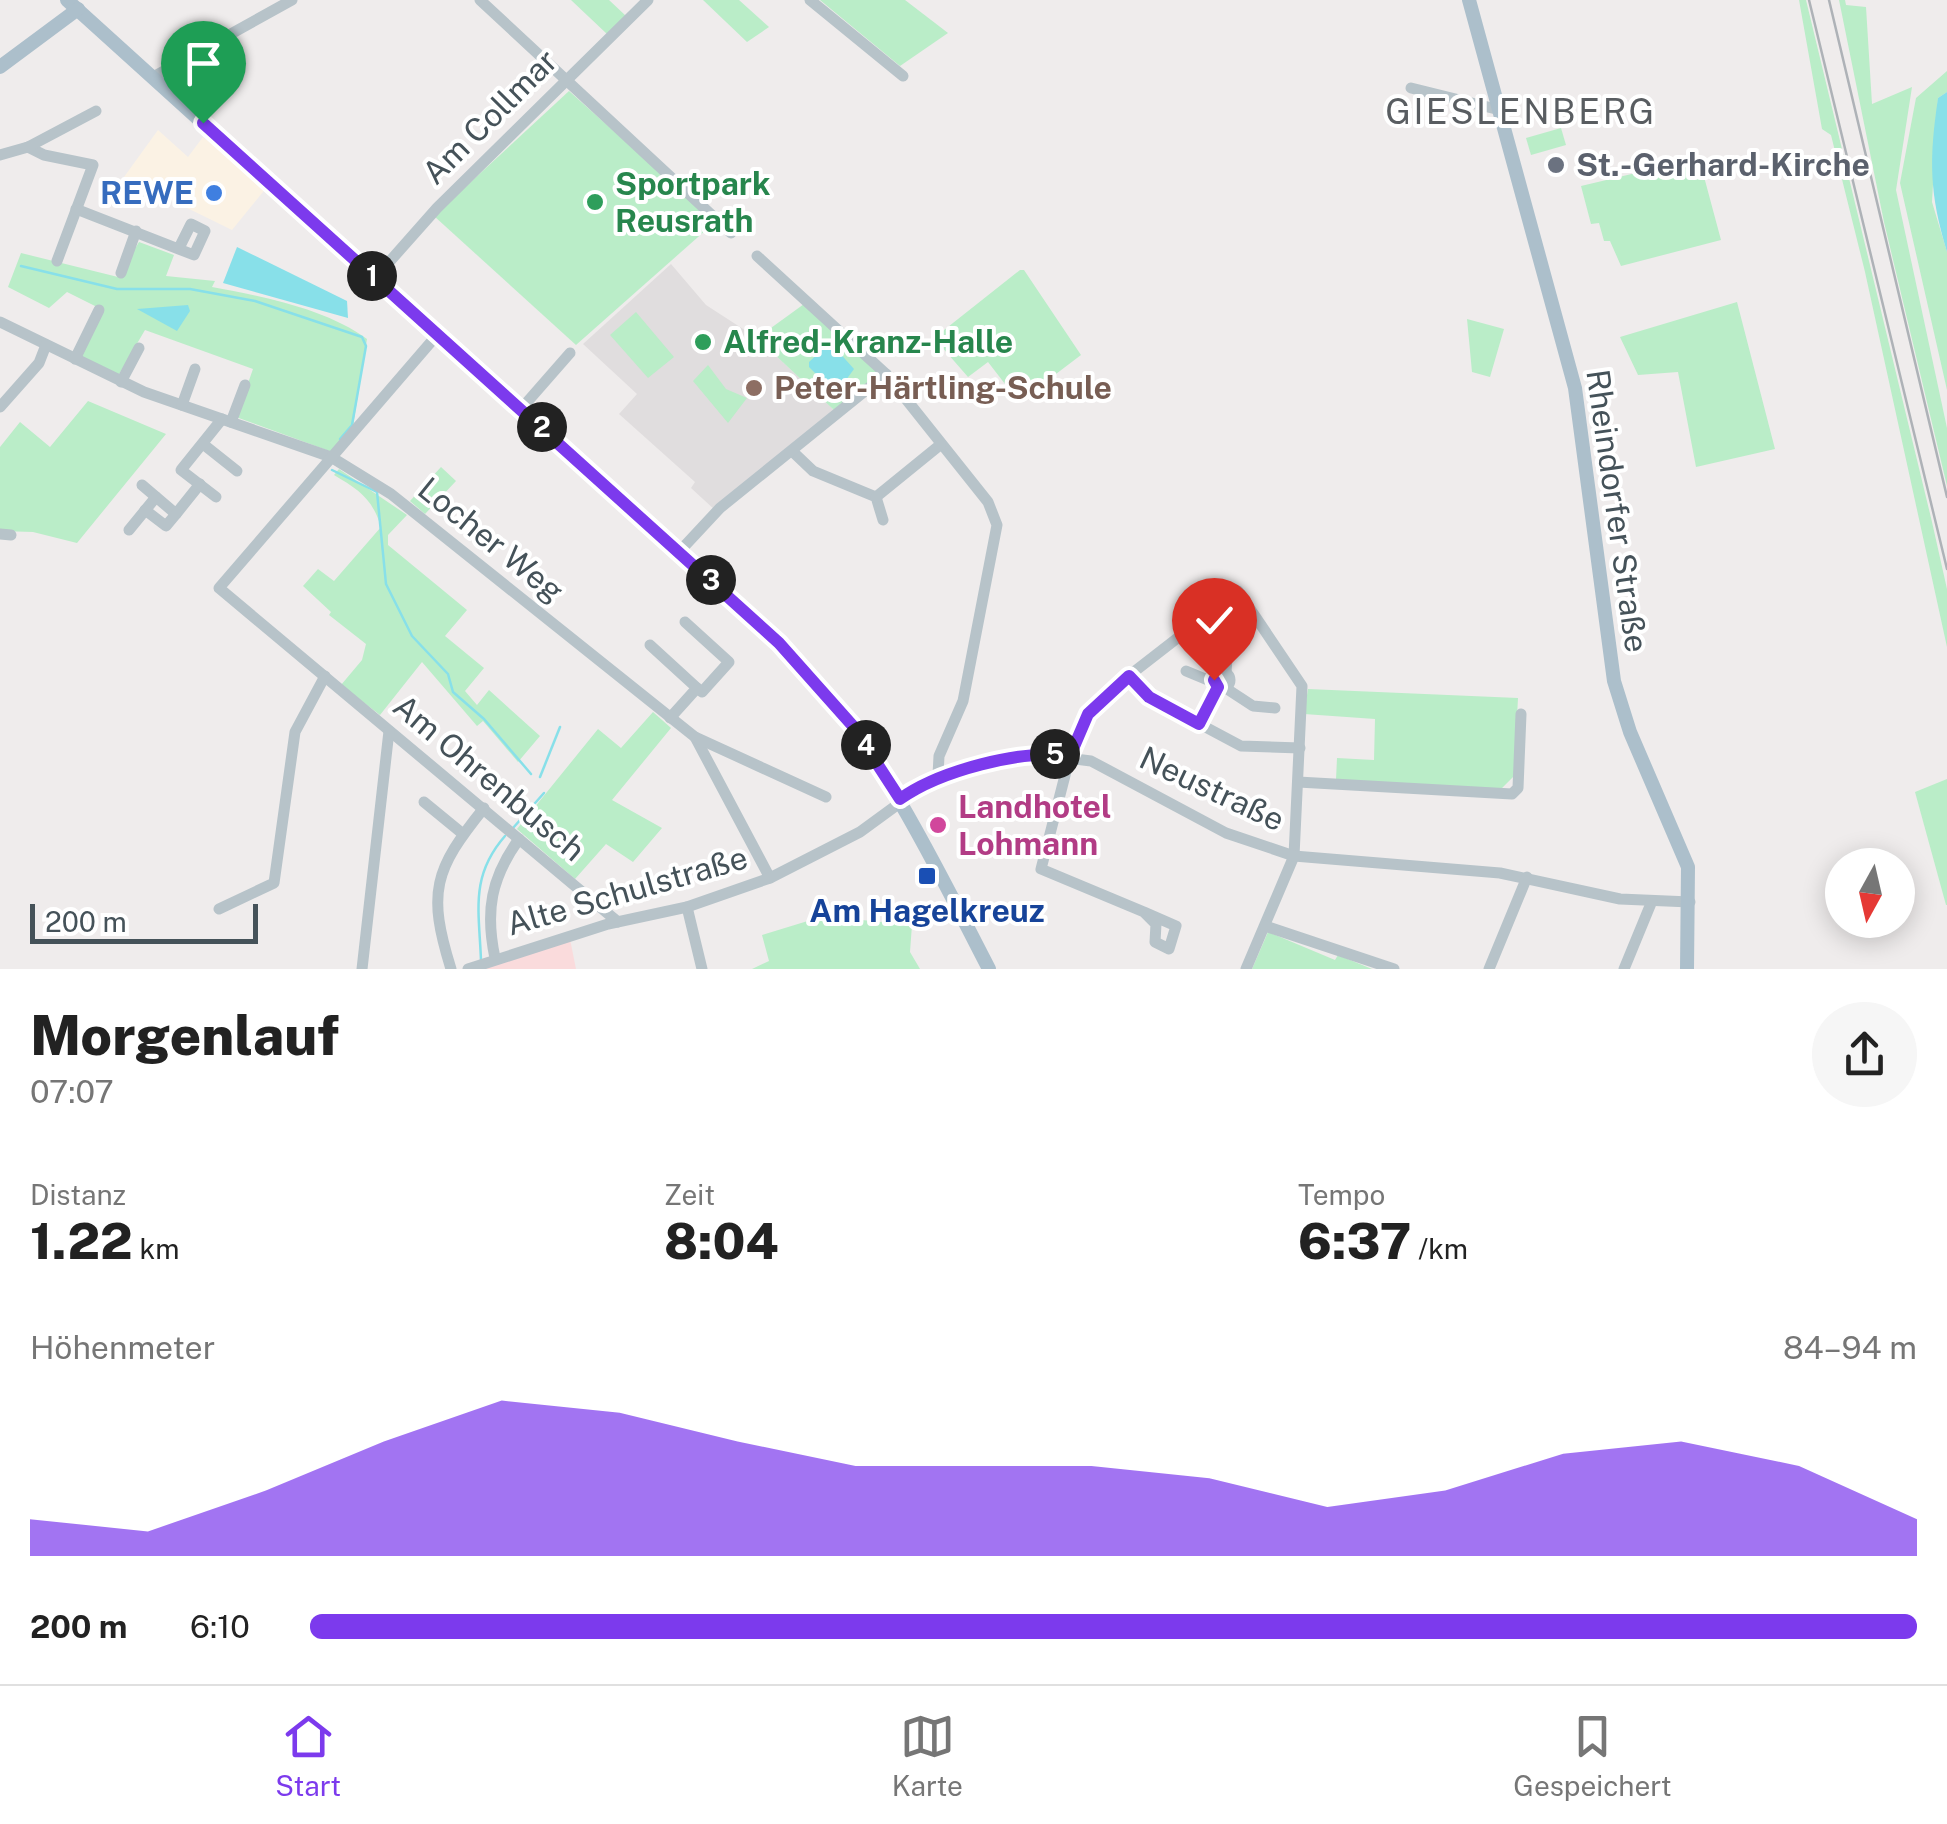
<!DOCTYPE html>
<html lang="de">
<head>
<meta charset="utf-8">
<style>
	:root { --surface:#fff; --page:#f6f6f6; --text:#222; --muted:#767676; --line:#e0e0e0; --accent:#7c3aed }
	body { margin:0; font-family:"Public Sans",sans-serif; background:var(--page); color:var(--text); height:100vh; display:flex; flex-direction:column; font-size:38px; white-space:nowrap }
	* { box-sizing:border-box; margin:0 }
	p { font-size:32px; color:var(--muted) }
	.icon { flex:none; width:55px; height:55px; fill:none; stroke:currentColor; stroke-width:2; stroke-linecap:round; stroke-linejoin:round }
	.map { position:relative; height:969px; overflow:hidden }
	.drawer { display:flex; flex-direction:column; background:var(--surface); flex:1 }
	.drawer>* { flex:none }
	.needle { width:65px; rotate:188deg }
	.controls { position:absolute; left:1825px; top:848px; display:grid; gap:20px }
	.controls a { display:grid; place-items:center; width:90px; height:90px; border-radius:50%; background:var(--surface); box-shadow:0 5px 25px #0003; font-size:50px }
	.scale { position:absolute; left:30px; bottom:25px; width:228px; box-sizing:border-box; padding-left:10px; border:5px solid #455259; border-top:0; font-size:28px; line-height:35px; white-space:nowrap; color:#455259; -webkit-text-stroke:8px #fff; paint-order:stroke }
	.pin { position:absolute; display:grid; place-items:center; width:85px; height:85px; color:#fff; margin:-102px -42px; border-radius:50% 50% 50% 0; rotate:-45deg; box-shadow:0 0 10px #0007 }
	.pin .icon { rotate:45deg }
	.km { position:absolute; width:50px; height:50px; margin:-25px; border-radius:50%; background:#222; color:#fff; font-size:28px; line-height:50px; text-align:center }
	.round { display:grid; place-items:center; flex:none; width:105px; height:105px; border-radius:52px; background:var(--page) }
	.summary { display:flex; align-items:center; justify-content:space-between; height:170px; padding:0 30px }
	h1 { font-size:55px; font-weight:800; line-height:75px }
	.stats { display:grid; grid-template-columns:repeat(3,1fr); gap:15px; height:170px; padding:10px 30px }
	.stats div { display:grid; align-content:center }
	.stats b { font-size:50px; font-weight:800 }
	.stats small { font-size:28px; font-weight:400 }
	.stats p { font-size:28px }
	.chart { height:280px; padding:20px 30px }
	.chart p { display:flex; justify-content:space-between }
	.chart svg { width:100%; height:180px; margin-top:10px; fill:var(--accent); opacity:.7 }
	ul { padding:0 30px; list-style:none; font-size:32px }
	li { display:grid; grid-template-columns:160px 120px 1fr; align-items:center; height:75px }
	li i { height:25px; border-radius:12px; background:var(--accent) }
	.tab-bar { display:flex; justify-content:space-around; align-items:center; height:140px; border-top:2px solid var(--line); background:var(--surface); font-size:28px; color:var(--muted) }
	.tab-bar a { display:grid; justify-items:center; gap:5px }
	.tab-bar .current { color:var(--accent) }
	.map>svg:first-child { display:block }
	.commercial { fill:#fbf2e4 }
	.education { fill:#e0ddde }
	.medical { fill:#fadbdc }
	.green { fill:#baedc8 }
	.water { fill:#88e0e9 }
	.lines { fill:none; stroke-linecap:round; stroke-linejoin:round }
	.stream { stroke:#88e0e9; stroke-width:2.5 }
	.minor { stroke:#b7c3c9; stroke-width:11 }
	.major { stroke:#acbfcb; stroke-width:14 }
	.rail { stroke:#aeb2b7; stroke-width:2.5 }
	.route-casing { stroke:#fff; stroke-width:20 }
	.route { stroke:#7c3aed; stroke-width:12 }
	.worship-dot { fill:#6b7280; stroke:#fff; stroke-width:4 }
	.shop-dot { fill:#3f7fe0; stroke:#fff; stroke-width:4 }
	.leisure-dot { fill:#2e9e5b; stroke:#fff; stroke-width:4 }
	.education-dot { fill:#8d6e63; stroke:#fff; stroke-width:4 }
	.hotel-dot { fill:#d1479c; stroke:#fff; stroke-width:4 }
	.transit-dot { fill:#1a4fb4; stroke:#fff; stroke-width:4 }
	.labels { text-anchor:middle; stroke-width:8; stroke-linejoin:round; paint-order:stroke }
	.street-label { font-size:32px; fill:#455259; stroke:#fff }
	.worship-label { font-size:32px; font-weight:bold; fill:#5b616d; stroke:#fff; text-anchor:start }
	.leisure-label { font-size:32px; font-weight:bold; fill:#27864d; stroke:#fff; text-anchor:start }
	.shop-label { font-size:32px; font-weight:bold; fill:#366cbe; stroke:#fff; text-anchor:end }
	.education-label { font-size:32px; font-weight:bold; fill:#785e54; stroke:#fff; text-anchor:start }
	.hotel-label { font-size:32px; font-weight:bold; fill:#b23c85; stroke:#fff; text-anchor:start }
	.transit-label { font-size:32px; font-weight:bold; fill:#164399; stroke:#fff }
	.neighbourhood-label { font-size:35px; letter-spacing:2.5px; fill:#595d61; stroke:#fff }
</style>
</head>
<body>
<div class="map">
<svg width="1947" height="969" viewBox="0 0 1947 969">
	<rect width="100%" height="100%" fill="#efecec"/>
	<path class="commercial" d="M158,130L188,157L203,137L267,187L232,230L124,177Z"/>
	<path class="education" d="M671,264L706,305L757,338L835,411L716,511L691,488L695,482L619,414L637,394L583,344Z"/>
	<path class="medical" d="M570,939L576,969H481Z"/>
	<g class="green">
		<path d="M571,0H609L626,16L607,34Z"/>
		<path d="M703,0H739L769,27L747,42Z"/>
		<path d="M820,0H905L948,33L900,66Z"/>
		<path d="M1799,0H1806L1932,522L1947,589V647L1865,272L1831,135L1822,129Z"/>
		<path d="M1839,0H1845L1846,5L1866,7L1872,104L1912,87L1896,190L1947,428V486L1884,222Z"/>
		<path d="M1947,71V92L1938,98L1932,202L1947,252V390L1900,183L1916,98Z"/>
		<path d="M569,91L715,222L576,345L434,216Z"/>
		<path d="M1561,128L1566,145L1531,155L1526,138Z"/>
		<path d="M1699,158L1721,240L1621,266L1610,241H1604L1599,223L1591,224L1581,186Z"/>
		<path d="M139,242L174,255L166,276L215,281L212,287C262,296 327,309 367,339L353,426L332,452L236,417L253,369L145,330L118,376L79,357L103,310L67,292L49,308L8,287L21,253L118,277Z"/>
		<path d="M1020,270H1024L1081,355L1019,402L988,362L968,377L934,338Z"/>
		<path d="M1737,302L1775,449L1696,467L1678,372L1638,375L1620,337Z"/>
		<path d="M804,304L878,372V377L835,411L757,338Z"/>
		<path d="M636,312L674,357L648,378L610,335Z"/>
		<path d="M1467,319L1504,329L1490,377L1472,372Z"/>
		<path d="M708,365L726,389L747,398L728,423L693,381Z"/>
		<path d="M88,401L166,434L77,543L33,532L0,531V447L20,422L50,447Z"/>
		<path d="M441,467L456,481L425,514L410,501Z"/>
		<path d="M339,469L407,515L388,535V545L467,610L445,636L484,668L465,691L477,705L489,690L540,736L518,762L483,721L477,726L422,662L380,715L341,685L362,660L366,644L329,615L331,612L303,586L318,569L334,581L381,527C372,498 359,490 334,475Z"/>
		<path d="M1308,689L1518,698L1514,776L1501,789L1336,780L1337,758L1374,760L1375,719L1304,714Z"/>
		<path d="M653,712L671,728L612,800L662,828L633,862L606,844L575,879L517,829L598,729L621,748Z"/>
		<path d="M1947,779V905H1946L1915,792Z"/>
		<path d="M913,911L910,952L920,969H752L769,961L762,935L824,916L881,922Z"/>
		<path d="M1268,932L1335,960L1338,955L1372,969H1252Z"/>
	</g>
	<g class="water">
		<path d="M1947,92V252C1929,193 1929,159 1938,98Z"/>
		<path d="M237,247L347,301L348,318L223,283Z"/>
		<path d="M188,305L190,311L177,331L137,309Z"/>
		<path d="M823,349L837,350L854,369L846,380L853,388L849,393L840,386L830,388L809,367V362Z"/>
	</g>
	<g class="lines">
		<g class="stream">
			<path d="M21,266L117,289H190L255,301L362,337L366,346L352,425L340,439"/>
			<path d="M332,470L377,492L386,584L412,636L448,674L453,692L484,719L531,774"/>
			<path d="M540,777L560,727"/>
			<path d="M513,828L544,793"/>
			<path d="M481,960C479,910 470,876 505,836"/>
		</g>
		<g class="minor">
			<path d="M480,0L731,233"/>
			<path d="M810,0L903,76"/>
			<path d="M153,77L292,0"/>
			<path d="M1411,88L1500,110"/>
			<path d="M28,147L44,155L93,165L57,261"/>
			<path d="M0,155L28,147L96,111"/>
			<path d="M76,209L194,255L205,231L191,224L179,248"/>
			<path d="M757,256L886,374L988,502L997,525L963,701L939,756L938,775"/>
			<path d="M121,273L136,231"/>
			<path d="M375,278L437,208L648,0"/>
			<path d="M0,322L144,392L331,457L391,494L695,737L770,878"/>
			<path d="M437,335L219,588L618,922"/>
			<path d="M75,359L99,310"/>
			<path d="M121,382L139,348"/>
			<path d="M182,405L195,369"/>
			<path d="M0,407L39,363L46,345"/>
			<path d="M521,409L570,353"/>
			<path d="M231,422L245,385"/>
			<path d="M203,444L237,471"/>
			<path d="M792,451L813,471L876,497L883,520"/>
			<path d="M142,485L176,514L200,484"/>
			<path d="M216,497L181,470L222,419"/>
			<path d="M876,497L940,445"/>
			<path d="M145,510L166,526L176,514"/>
			<path d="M129,530L156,497"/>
			<path d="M0,534L11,535"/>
			<path d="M679,552L720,508L886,374"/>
			<path d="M685,622L729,662L702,692L697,688"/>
			<path d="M1218,637L1227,657L1226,673"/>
			<path d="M650,645L697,688L670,718"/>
			<path d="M1186,671L1215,683"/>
			<circle cx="1222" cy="680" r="8"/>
			<path d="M1129,676L1149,697L1241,746L1300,748"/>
			<path d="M1224,687L1253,706L1275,708"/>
			<path d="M1199,724L1218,687"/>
			<path d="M695,737L826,797"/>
			<path d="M1298,782L1512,794L1518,788L1521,714"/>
			<path d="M424,802L463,834"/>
			<path d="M687,907L702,969"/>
			<path d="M219,909L274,883L295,732L325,676"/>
			<path d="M1144,912L1176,926L1169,949L1155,942L1156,924L1144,912L1041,869L1070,756L1089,714L1108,692L1238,591L1302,686L1294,856L1246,969"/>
			<path d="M1265,926L1394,969"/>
			<path d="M495,958C485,911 491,878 519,839"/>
			<path d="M362,969L389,731"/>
			<path d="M451,969C427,892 434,870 484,808"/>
			<path d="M468,969L608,924L687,907L770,878L860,832L938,775L1035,754L1091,761L1226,833L1294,856L1500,873L1620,899L1690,902"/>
			<path d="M1489,969L1527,877"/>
			<path d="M1624,969L1652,901"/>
		</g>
		<g class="major">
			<path d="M67,0L796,660C881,750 932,859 989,969"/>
			<path d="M1469,0L1575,388L1614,681L1630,732L1688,867L1687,969"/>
			<path d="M0,67L78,9"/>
		</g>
		<g class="rail">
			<path d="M1809,0L1947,569"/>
			<path d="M1829,0L1947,497"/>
		</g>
	</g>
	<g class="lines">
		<g class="route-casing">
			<path id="route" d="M203,123L779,643L852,725L900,799C939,771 1021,749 1070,756L1088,714L1129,676L1149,697L1199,724L1218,687L1214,680"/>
		</g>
		<use href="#route" class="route"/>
	</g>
	<circle class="worship-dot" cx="1556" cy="165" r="10"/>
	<circle class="shop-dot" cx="214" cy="193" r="10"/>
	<g class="leisure-dot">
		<circle cx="595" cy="202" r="10"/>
		<circle cx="703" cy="342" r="10"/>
	</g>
	<circle class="education-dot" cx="754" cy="388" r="10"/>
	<circle class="hotel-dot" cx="938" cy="825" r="10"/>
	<rect class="transit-dot" x="917" y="866" width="20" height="20" rx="5"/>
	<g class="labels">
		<g class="street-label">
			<text transform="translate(490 117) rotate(-45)" y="11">Am Collmar</text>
			<text transform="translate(1617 511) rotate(82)" y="11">Rheindorfer Straße</text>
			<text transform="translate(491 540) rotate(39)" y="11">Locher Weg</text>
			<text transform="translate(489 778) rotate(40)" y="11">Am Ohrenbusch</text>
			<text transform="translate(1212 789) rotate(25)" y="11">Neustraße</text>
			<text transform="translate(627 891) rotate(-16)" y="11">Alte Schulstraße</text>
		</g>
		<g class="worship-label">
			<text x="1576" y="176">St.-Gerhard-Kirche</text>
		</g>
		<g class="leisure-label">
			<text x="615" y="195">Sportpark<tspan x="615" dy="37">Reusrath</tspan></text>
			<text x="723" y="353">Alfred-Kranz-Halle</text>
		</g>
		<g class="shop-label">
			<text x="194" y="204">REWE</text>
		</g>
		<g class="education-label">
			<text x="774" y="399">Peter-Härtling-Schule</text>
		</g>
		<g class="hotel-label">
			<text x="958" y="818">Landhotel<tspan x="958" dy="37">Lohmann</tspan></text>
		</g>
		<g class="transit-label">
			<text x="927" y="922">Am Hagelkreuz</text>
		</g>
		<g class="neighbourhood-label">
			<text x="1521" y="124">GIESLENBERG</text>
		</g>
	</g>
</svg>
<div class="controls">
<a><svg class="needle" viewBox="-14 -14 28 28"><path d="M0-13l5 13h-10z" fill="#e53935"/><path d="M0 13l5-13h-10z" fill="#767676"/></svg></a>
</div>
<div class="scale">200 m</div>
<div class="pin" style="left:203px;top:123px;background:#1e9e55"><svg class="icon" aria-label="arrive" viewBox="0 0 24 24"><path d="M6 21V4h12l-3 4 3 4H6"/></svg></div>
<div class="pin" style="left:1214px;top:680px;background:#d93025"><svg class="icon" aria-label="check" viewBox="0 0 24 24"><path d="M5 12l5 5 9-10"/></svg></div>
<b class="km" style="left:372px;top:276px">1</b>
<b class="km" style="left:542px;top:427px">2</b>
<b class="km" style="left:711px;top:580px">3</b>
<b class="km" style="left:866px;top:745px">4</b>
<b class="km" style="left:1055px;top:754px">5</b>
</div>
<section class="drawer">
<div class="summary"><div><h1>Morgenlauf</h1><p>07:07</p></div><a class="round"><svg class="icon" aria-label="share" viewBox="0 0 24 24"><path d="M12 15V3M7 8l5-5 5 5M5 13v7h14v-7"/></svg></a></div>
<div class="stats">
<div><p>Distanz</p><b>1.22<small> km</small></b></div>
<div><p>Zeit</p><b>8:04</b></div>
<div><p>Tempo</p><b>6:37<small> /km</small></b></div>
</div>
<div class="chart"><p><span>Höhenmeter</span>84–94 m</p>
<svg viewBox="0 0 160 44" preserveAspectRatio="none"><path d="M0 44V35L10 38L20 28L30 16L40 6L50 9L60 16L70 22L80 22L90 22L100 25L110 32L120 28L130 19L140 16L150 22L160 35V44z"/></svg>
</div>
<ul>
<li><b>200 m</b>6:10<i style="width:100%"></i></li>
</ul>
</section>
<nav class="tab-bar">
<a class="current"><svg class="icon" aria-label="home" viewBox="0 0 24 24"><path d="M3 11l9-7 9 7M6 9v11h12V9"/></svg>Start</a>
<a><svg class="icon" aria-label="map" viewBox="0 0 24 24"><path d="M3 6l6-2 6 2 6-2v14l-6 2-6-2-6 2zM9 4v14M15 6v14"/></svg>Karte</a>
<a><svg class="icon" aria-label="saved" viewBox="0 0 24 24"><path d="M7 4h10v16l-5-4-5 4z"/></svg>Gespeichert</a>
</nav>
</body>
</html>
